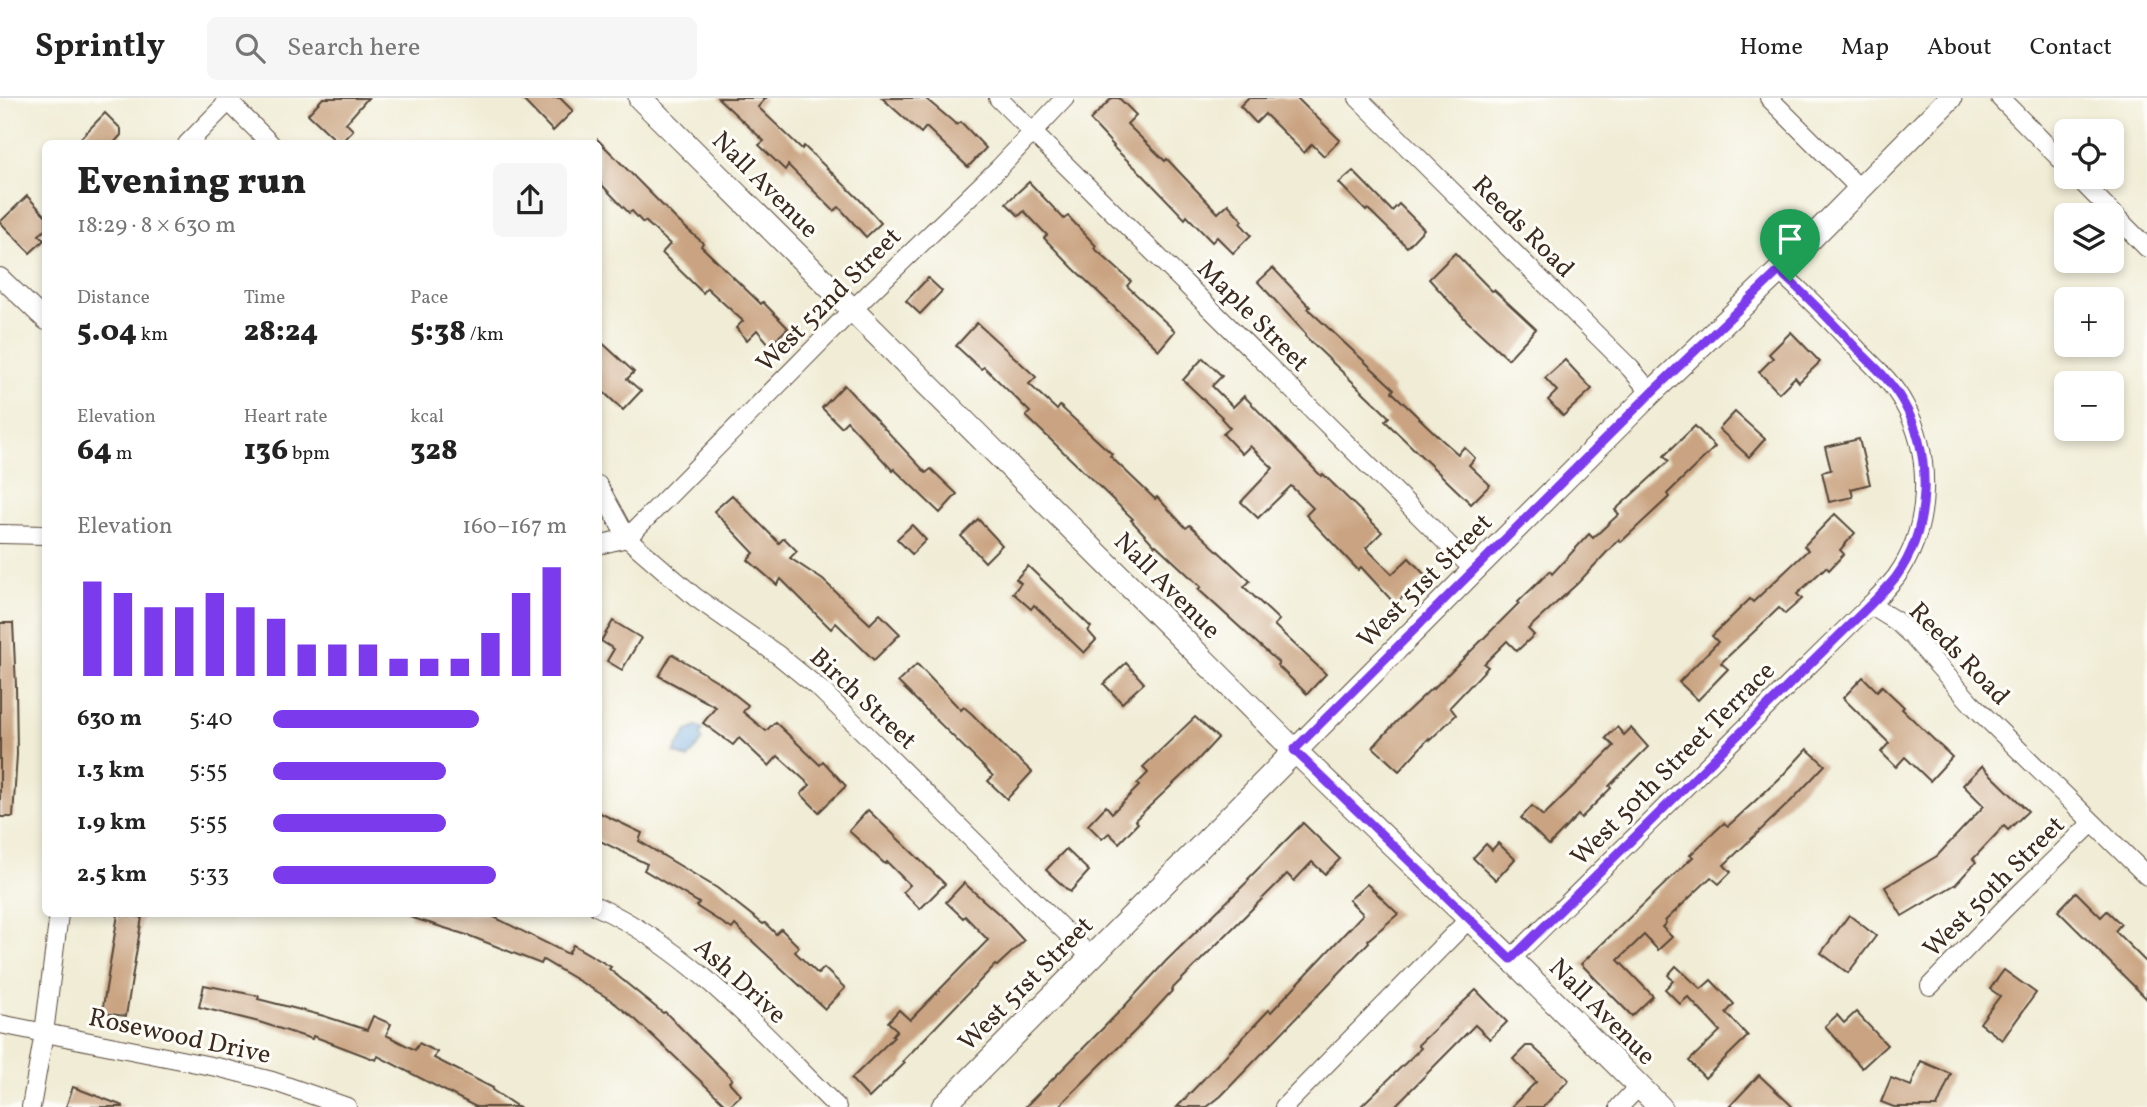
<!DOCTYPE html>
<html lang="en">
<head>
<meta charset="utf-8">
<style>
	:root { --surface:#fff; --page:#f6f6f6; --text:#222; --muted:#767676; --line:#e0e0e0; --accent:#7c3aed }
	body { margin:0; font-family:Vollkorn,serif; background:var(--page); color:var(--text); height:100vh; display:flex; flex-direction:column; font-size:26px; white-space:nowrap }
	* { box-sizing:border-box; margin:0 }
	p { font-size:23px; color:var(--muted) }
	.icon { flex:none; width:38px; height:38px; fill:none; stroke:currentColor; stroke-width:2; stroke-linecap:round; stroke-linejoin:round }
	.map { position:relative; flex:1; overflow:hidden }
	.sheet { position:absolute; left:42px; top:42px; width:560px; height:777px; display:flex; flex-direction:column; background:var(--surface); border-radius:10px; box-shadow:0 4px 10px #0003 }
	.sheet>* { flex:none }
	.controls { position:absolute; left:2054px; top:21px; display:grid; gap:14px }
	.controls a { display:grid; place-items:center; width:70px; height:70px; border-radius:10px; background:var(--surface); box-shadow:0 4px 10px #0003; font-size:35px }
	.pin { position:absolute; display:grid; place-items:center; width:60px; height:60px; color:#fff; margin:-72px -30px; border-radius:50% 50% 50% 0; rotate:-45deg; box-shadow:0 0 7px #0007 }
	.pin .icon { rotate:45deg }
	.round { display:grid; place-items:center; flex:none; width:74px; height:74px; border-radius:10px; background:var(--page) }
	.overview { display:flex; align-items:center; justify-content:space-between; height:119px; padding:0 35px }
	h1 { font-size:38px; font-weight:800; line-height:52px }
	.figures { display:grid; grid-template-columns:repeat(3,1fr); gap:10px; height:119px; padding:7px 35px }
	.figures div { display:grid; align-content:center }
	.figures b { font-size:30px; font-weight:800 }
	.figures small { font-size:19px; font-weight:400 }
	.figures p { font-size:19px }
	.chart { height:196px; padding:14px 35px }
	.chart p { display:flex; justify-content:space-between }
	.chart svg { width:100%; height:126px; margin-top:7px; stroke:var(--accent); stroke-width:6 }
	ul { padding:0 35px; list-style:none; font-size:23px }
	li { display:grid; grid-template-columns:112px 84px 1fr; align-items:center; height:52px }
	li i { height:18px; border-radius:9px; background:var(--accent) }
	header { display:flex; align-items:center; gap:42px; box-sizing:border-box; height:98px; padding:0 35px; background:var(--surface); border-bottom:2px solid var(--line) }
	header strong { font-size:33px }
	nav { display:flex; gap:38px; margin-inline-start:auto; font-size:24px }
	.search { width:490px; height:63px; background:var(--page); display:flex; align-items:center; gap:18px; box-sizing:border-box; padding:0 24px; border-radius:10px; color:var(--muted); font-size:26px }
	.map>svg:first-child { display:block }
	.water { fill:#6faae0; stroke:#556a7f; stroke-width:2 }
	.building { fill:#caa482 }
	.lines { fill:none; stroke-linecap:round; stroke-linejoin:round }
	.minor-casing { stroke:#564739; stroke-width:20 }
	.tertiary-casing { stroke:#564739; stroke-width:25 }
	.minor { stroke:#fff; stroke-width:18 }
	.tertiary { stroke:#fff; stroke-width:23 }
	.route-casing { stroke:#fff; stroke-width:14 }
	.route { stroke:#7c3aed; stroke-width:9 }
	.labels { text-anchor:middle; stroke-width:6; stroke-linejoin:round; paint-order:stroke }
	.street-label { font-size:26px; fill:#3b2a1e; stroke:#fdfcf7 }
</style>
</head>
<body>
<header>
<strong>Sprintly</strong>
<div class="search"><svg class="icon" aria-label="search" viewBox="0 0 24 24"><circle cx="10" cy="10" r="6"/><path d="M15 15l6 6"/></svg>Search here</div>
<nav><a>Home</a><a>Map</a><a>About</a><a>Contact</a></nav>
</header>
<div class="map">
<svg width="2147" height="1009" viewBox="0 0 2147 1009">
	<rect width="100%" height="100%" fill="#fdfcf7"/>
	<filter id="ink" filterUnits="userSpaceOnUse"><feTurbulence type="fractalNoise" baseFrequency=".0143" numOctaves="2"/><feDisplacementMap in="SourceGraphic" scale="14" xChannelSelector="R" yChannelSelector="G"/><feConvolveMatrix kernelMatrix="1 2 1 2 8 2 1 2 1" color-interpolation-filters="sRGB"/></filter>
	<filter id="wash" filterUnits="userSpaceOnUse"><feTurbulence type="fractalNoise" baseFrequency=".00686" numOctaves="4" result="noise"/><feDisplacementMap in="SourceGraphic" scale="28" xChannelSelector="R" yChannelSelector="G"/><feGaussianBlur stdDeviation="1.57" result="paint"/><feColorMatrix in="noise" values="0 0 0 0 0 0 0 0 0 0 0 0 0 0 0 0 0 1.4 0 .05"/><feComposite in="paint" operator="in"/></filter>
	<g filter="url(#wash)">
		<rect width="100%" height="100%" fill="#f0ecd5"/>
		<path class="water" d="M697,628L703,632L700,637L702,642L688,661L674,654L687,633L693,631Z"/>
		<g id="blocks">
			<g class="building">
				<path d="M323,0H368L346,25L353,32L340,46L308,16Z"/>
				<path d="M521,0H560L573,13L553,33Z"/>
				<path d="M718,0H766L758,9L802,51L804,48L860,102L881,125L866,139L839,109L834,113L788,67L785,72L759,47L764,43Z"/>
				<path d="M882,0H925L957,27L961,24L986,50L968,69L926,29L921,35Z"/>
				<path d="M1112,0H1119L1136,17L1127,26L1165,63L1167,61L1218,115L1228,106L1242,122L1240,125L1251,137L1233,155L1217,139L1212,144L1187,118L1185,121L1142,76L1113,49L1114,48L1090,22Z"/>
				<path d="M1248,0H1297L1340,42L1324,58L1312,46L1304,55L1265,16L1256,25L1240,8Z"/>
				<path d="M105,15L121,31V37L113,46H75Z"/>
				<path d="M598,42L678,123L703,145L701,148L761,206L763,204L788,230L770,247L757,232L747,242L736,230L743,223L707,190L703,195L662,155L670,146L645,123L643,125L632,113L629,115L598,83Z"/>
				<path d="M1353,73L1392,113L1399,106L1424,131L1407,149L1368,111L1366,113L1339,85Z"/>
				<path d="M1029,84L1064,121L1068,118L1096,148L1094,150L1131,183L1127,188L1175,233L1159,252L1073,170L1044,140L1047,137L1024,113L1019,118L1006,105Z"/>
				<path d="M27,98L46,118V131L39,137L44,142L30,155L0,124Z"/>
				<path d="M1455,155L1492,193L1494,192L1536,231L1508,261L1466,222L1429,181Z"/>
				<path d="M1273,170L1310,209L1308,211L1394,291L1392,294L1441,341L1458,356L1464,349L1475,360L1469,367L1490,387L1471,406L1385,323L1389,319L1305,238L1306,236L1258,184Z"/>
				<path d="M928,180L942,193L920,216L906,203Z"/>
				<path d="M977,225L1036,279L1029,286L1057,312L1060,308L1112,356L1110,358L1155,401L1157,399L1186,430L1190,427L1250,483L1244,489L1279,522L1274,527L1326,576L1307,596L1277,567L1279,565L1198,491L1201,489L1156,447L1155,448L1131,422L1133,421L1026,318L1030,314L984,269L981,271L956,248Z"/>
				<path d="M1791,234L1820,264L1799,284L1795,279L1779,295L1759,274L1773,260L1769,256Z"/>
				<path d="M598,241L634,274L627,281L641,293L623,312L598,289Z"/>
				<path d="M1203,260L1222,278L1212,288L1233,309L1244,298L1321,378L1323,376L1382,434L1366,450L1392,476L1409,460L1426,478L1395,506L1361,469L1358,472L1306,417L1313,410L1291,388L1258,420L1241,404L1273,370L1250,348L1242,356L1223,336L1230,330L1221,320L1222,319L1183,282Z"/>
				<path d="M1565,262L1592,291L1563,318L1548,302L1557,293L1545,280Z"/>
				<path d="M844,287L926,375L931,371L957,396L940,415L894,371L893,373L847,323L841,329L822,310Z"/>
				<path d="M1735,314L1765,341L1749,359L1719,331Z"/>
				<path d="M1695,328L1715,349L1667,396L1669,399L1621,444L1619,441L1578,485L1528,531L1534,537L1517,553L1507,543L1484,566L1488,569L1450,609L1456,617L1430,642L1429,640L1399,673L1373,649L1398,622L1432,590L1433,591L1519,505L1518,504L1550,473L1552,476L1589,436L1593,440L1619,416L1615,412L1669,363L1664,358Z"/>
				<path d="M1859,341L1870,386L1851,391L1853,399L1829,404L1822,374L1831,372L1825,349Z"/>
				<path d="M732,397L779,445L784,440L797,453L790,460L823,482L870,526L880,516L900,536L874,562L836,525L831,531L781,481L777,487L748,462L754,455L714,413Z"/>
				<path d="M1835,416L1855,435L1840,452L1844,456L1829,472L1826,469L1797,496L1802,501L1785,516L1779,510L1721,565L1728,571L1698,602L1679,584L1718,544L1712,538L1750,501L1753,504L1808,452L1804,448Z"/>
				<path d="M978,421L1002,447L985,464L961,438Z"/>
				<path d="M912,427L926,442L912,456L897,441Z"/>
				<path d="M1028,468L1091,529L1088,533L1096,542L1084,555L1034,507L1031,511L1013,495L1021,485L1016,481Z"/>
				<path d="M613,523L641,540L622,572L607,563L614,551L601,543Z"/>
				<path d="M0,525H13L16,588L17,656L13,719H0Z"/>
				<path d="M672,556L719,584L748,607L743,614L766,633L775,624L820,667L823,663L846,688L819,714L801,696L810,687L778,658L769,668L739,640L733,647L703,625L716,609L659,578Z"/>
				<path d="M1126,565L1144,585L1122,605L1104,586Z"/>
				<path d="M917,566L961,612L964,609L972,616L1013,658L1014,657L1032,674L1007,701L988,683L993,678L898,584Z"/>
				<path d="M1863,579L1877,593L1882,588L1904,609L1902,611L1952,659L1930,683L1905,659L1896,669L1881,654L1889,645L1843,600Z"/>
				<path d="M1195,619L1218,640L1192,668L1135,722L1138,725L1119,745L1109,735L1102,741L1088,727L1106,708L1112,715L1139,688L1137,686L1148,675L1143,669Z"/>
				<path d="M1617,629L1624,637L1631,630L1648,649L1609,688L1611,690L1581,720L1578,717L1549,747L1521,720L1532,708L1543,718L1614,648L1606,640Z"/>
				<path d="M1807,651L1825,667L1792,702L1724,767L1731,774L1719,786L1711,779L1665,823L1666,825L1662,829L1672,839L1658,852L1644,837L1618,862L1653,898L1632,918L1581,866L1693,759L1690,757L1724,725L1728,728L1780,680Z"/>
				<path d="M1982,668L2028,713L2008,732L2004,728L1973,761L1976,764L1956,786L1902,818L1885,789L1937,758L1984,708L1963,687Z"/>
				<path d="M868,712L945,786L920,811L903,794L910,787L887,764L885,766L849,733Z"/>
				<path d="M598,714L642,735L639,743L717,790L763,826L765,825L776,836L781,831L799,849L795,854L818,876L824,870L845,890L825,911L735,827L732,831L696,808L699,805L644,772L647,766L598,742Z"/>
				<path d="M1303,725L1340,761L1325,776L1312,764L1294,783L1287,776L1171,892L1172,893L1135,933L1058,1009H1025L1122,911L1166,863L1249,782L1248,781Z"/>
				<path d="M1498,745L1515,761L1496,782L1473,760L1486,746L1492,752Z"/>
				<path d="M1066,751L1089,773L1070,794L1046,772Z"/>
				<path d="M964,785L1000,817L1024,843L997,868L995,867L903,963L905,965L869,1000L851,981L894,939L892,938L897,932L888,924L899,912L910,922L988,842L965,818L963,820L946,804Z"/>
				<path d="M1367,786L1398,816L1368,842L1369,844L1221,998L1207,1009H1177L1269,912L1271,914L1363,816L1349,802Z"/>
				<path d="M2076,794L2101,819L2107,813L2121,826L2115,833L2147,865V901L2058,813Z"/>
				<path d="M118,816L142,819L126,918L102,915Z"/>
				<path d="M411,816H488L568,856L573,847L611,869L609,871L663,915L665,914L732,981L729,984L741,997L728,1009L636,922L608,900L543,862L541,866L470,838L410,819Z"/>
				<path d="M1849,817L1876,838L1848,875L1821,855Z"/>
				<path d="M1676,868L1701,891L1711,882L1734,906L1726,915L1748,938L1705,980L1689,963L1720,933L1688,899L1680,906L1665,891L1673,883L1668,877Z"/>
				<path d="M2004,872L2036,895L2002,942L1980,925L2000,898L1990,891Z"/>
				<path d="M204,887L259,898L258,901L324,918L367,932L373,918L391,926L386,937L415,952L419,945L437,954L434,960L493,990L492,992L518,1009H476L378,958L376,962L313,938L312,941L259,924L199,909Z"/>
				<path d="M1476,892L1507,924L1490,941L1475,927L1394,1009H1360L1421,950L1418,947Z"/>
				<path d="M1856,914L1887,947L1862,970L1825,928L1837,917L1844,925Z"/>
				<path d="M1526,948H1532L1569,982L1543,1009H1511L1536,984L1513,961Z"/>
				<path d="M1921,963L1951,976L1937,1009H1894L1881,1004L1891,980L1911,988Z"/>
				<path d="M1759,977L1793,1009H1729Z"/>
				<path d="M73,989L123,1008V1009H66Z"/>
			</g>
		</g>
	</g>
	<g filter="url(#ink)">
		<use href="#blocks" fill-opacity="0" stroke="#564739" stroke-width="2"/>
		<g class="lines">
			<g class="minor-casing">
				<g id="minor">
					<path d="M225,0L271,46"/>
					<path d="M998,0L1474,472"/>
					<path d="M1358,0L1630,270L1651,295"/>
					<path d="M1769,0L1860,91"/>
					<path d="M2000,0L2067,68"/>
					<path d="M187,46L232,0"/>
					<path d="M2077,79L2147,150"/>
					<path d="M0,179L46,223"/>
					<path d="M598,387L627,440L695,499L778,557L821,592L1091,859"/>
					<path d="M0,436L46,437"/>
					<path d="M598,447L627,440L853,211L999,70L1065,0"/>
					<path d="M1870,507L1896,523L1912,538L1971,605L2147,778"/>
					<path d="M598,809C693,853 764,937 837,1009"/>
					<path d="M1511,861L1870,507C1879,498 1888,489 1896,479C1931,431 1933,357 1904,306C1893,285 1875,269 1859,253C1833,225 1807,198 1779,173"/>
					<path d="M1930,888L2005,810L2092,725"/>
					<path d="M0,926L221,970L272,983L347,1009"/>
					<path d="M31,1009L44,935L59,816"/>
					<path d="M1284,1009L1469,821"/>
					<path d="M1619,1009L1639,988"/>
				</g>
			</g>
			<g class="tertiary-casing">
				<g id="tertiary">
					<path d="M640,0L1294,652L1511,861L1660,1009"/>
					<path d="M943,1009L1474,472L1651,295L1779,173L1950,0"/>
				</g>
			</g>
			<use href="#minor" class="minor"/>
			<use href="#tertiary" class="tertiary"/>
		</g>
	</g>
	<g class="lines" filter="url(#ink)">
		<g class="route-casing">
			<path id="route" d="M1779,173C1807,198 1833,225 1859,253C1875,269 1893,285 1904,306C1933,357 1931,431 1896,479C1888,489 1879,498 1870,507L1511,861L1294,652L1651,295Z"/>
		</g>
		<use href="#route" class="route"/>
	</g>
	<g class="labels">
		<g class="street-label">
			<text transform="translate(766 86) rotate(45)" y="9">Nall Avenue</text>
			<text transform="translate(1524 128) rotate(45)" y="9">Reeds Road</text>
			<text transform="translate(828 201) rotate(-45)" y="9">West 52nd Street</text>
			<text transform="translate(1254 217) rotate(45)" y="9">Maple Street</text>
			<text transform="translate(1424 482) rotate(-45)" y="9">West 51st Street</text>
			<text transform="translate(1168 487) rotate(45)" y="9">Nall Avenue</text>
			<text transform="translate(1960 555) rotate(46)" y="9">Reeds Road</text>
			<text transform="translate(864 600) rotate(43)" y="9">Birch Street</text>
			<text transform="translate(1672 665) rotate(-45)" y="9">West 50th Street Terrace</text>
			<text transform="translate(1993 788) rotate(-45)" y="9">West 50th Street</text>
			<text transform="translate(741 882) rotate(42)" y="9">Ash Drive</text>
			<text transform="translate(1025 885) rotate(-45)" y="9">West 51st Street</text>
			<text transform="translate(1603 913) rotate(45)" y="9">Nall Avenue</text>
			<text transform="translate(180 937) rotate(12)" y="9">Rosewood Drive</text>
		</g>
	</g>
</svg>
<div class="controls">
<a><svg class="icon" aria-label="locate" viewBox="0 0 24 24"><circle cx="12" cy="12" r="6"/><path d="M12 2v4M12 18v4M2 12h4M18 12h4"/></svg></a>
<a><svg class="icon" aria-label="layers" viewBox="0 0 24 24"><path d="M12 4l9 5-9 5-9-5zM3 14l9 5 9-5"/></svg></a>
<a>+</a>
<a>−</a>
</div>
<div class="pin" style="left:1790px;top:183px;background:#1e9e55"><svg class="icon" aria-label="arrive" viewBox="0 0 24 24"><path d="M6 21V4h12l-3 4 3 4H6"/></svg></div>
<section class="sheet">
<div class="overview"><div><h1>Evening run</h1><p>18:29 · 8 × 630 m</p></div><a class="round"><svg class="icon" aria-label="share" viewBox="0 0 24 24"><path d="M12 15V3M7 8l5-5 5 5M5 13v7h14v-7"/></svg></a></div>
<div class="figures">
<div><p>Distance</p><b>5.04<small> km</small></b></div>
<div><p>Time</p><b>28:24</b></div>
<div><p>Pace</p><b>5:38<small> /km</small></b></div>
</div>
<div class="figures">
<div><p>Elevation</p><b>64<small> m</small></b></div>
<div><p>Heart rate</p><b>136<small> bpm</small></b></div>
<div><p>kcal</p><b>328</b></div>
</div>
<div class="chart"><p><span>Elevation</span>160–167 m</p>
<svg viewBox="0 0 160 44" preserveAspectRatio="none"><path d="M5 44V11M15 44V15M25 44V20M35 44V20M45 44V15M55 44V20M65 44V24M75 44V33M85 44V33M95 44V33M105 44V38M115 44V38M125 44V38M135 44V29M145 44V15M155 44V6"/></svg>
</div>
<ul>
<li><b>630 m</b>5:40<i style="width:70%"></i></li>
<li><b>1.3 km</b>5:55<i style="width:59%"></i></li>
<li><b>1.9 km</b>5:55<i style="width:59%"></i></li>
<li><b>2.5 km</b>5:33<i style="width:76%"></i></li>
</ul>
</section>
</div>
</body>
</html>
